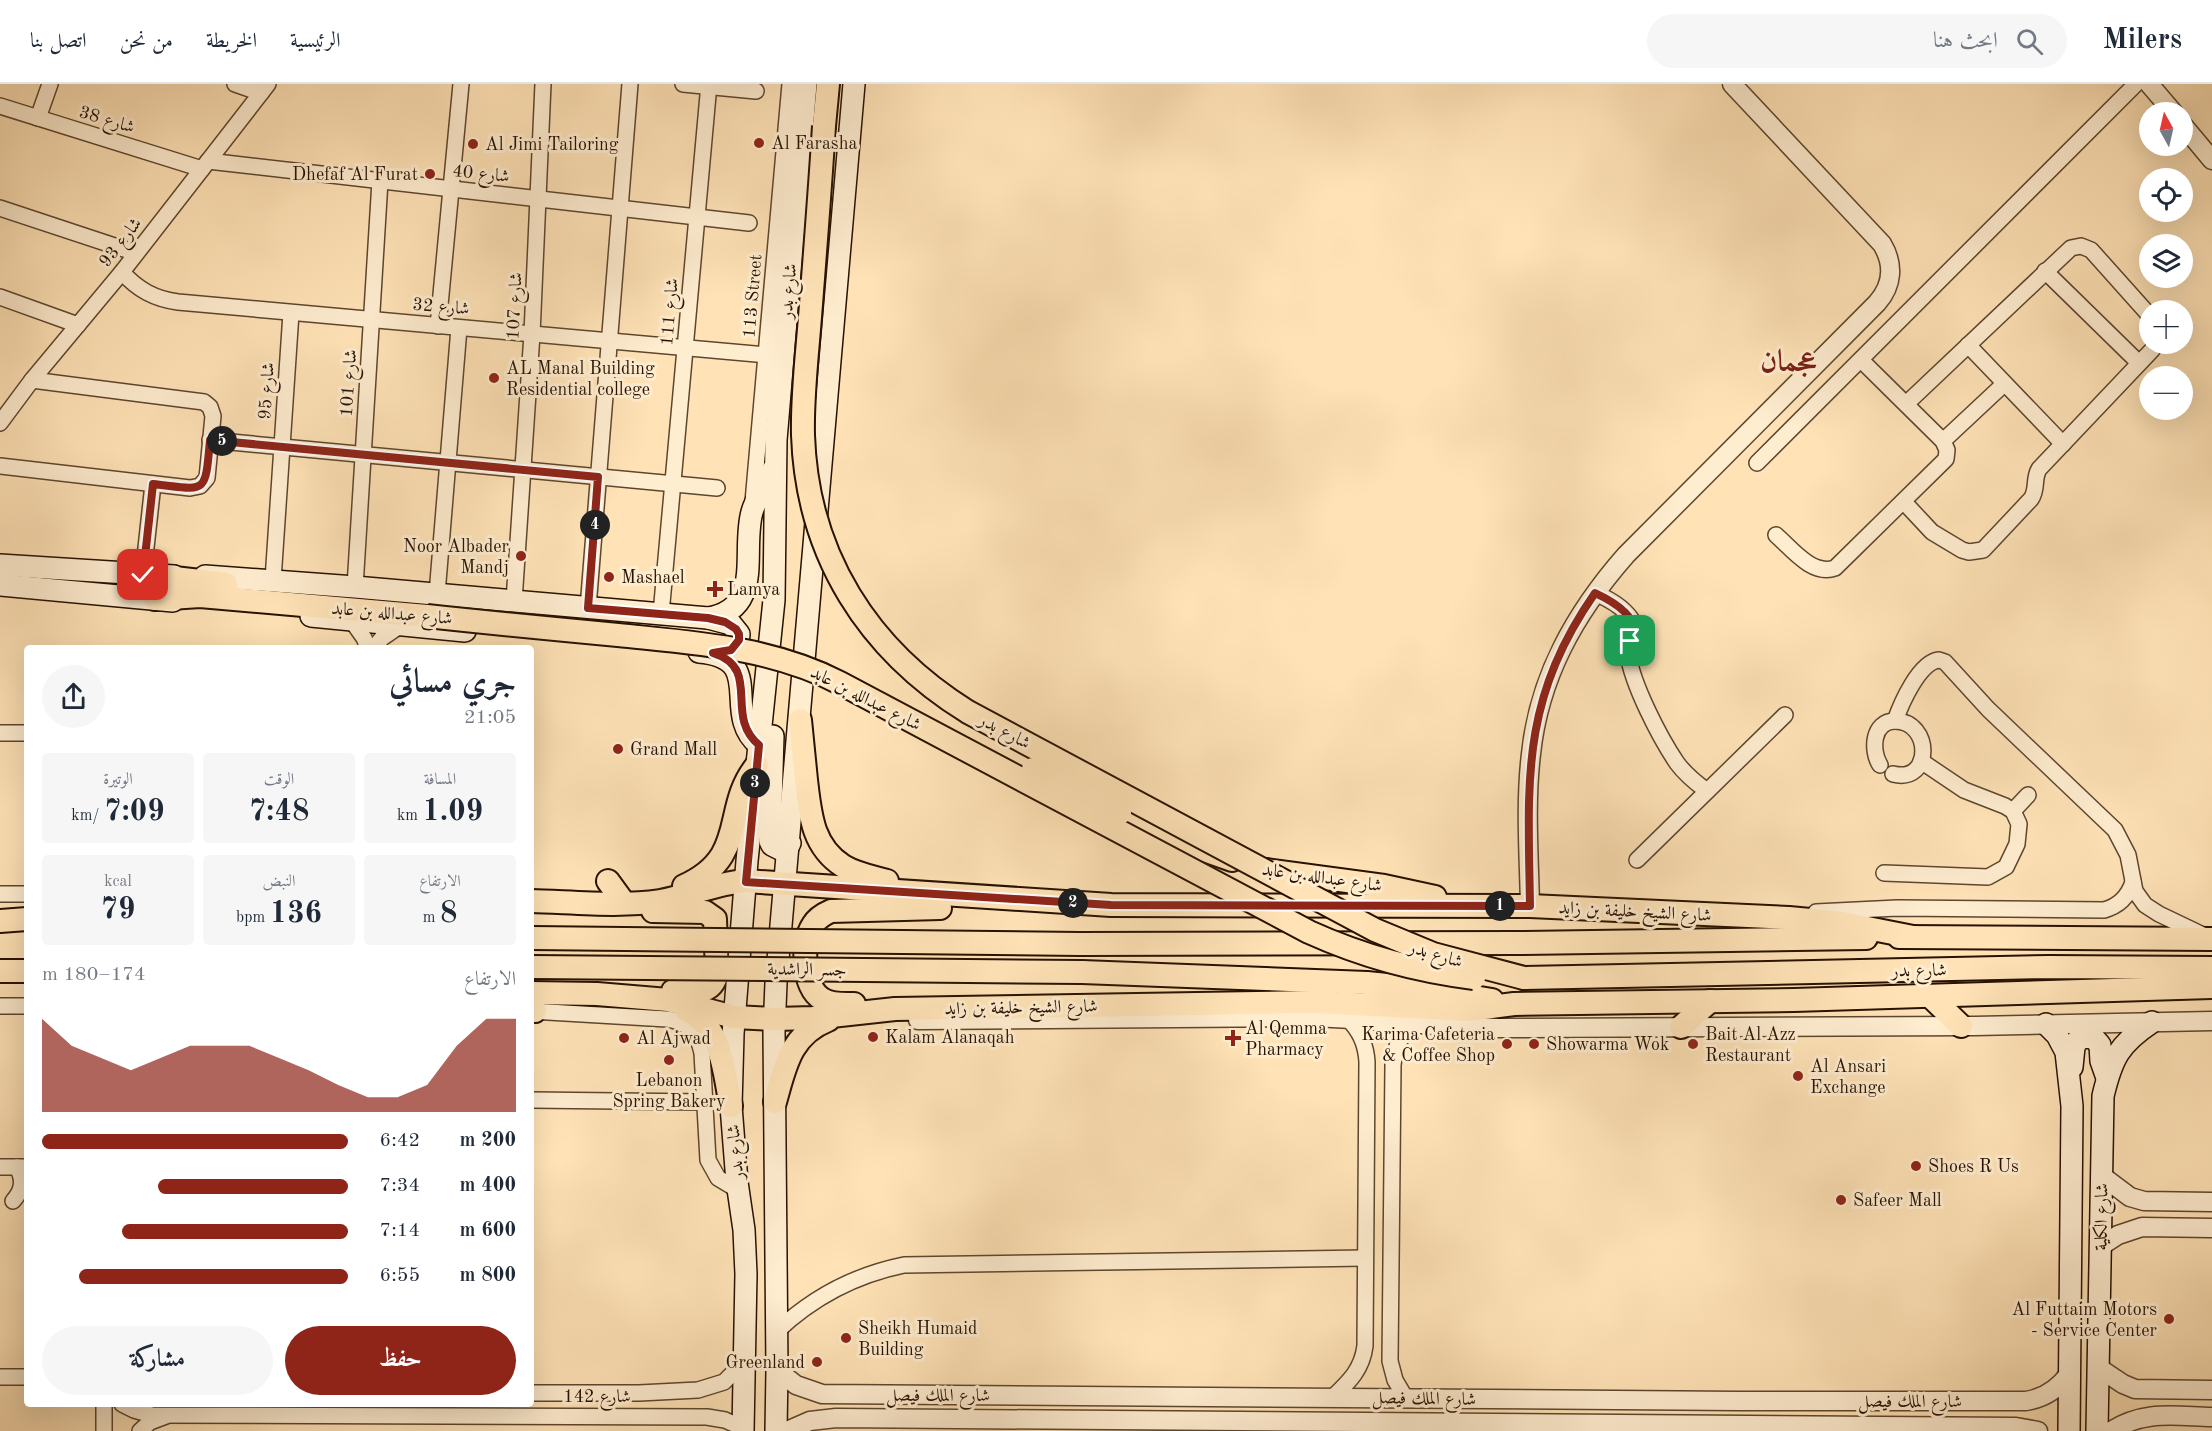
<!DOCTYPE html>
<html lang="ar">
<head>
<meta charset="utf-8">
<style>
	:root { --surface:#fff; --page:#f6f6f7; --text:#1f2937; --muted:#747a83; --line:#e0e1e3; --accent:#8f2418 }
	body { margin:0; font-family:"Old Standard TT",Amiri,serif; background:var(--page); color:var(--text); direction:rtl; height:100vh; display:flex; flex-direction:column; font-size:22px; white-space:nowrap }
	* { box-sizing:border-box; margin:0 }
	p { font-size:20px; color:var(--muted) }
	.icon { flex:none; width:33px; height:33px; fill:none; stroke:currentColor; stroke-width:2; stroke-linecap:round; stroke-linejoin:round }
	.map { position:relative; flex:1; overflow:hidden; direction:ltr }
	.side { position:absolute; left:24px; top:561px; width:510px; height:762px; display:flex; flex-direction:column; background:var(--surface); border-radius:6px; box-shadow:0 6px 24px #0002; direction:rtl }
	.side>* { flex:none }
	.needle { width:39px; rotate:352deg }
	.buttons { position:absolute; left:2139px; top:18px; display:grid; gap:12px }
	.buttons a { display:grid; place-items:center; width:54px; height:54px; border-radius:50%; background:var(--surface); box-shadow:0 6px 24px #0002; font-size:30px }
	.pin { position:absolute; display:grid; place-items:center; width:51px; height:51px; color:#fff; margin:-26px; border-radius:12px; box-shadow:0 3px 9px #0006 }
	.km { position:absolute; width:30px; height:30px; margin:-15px; border-radius:50%; background:#222; color:#fff; font-size:16px; line-height:30px; text-align:center }
	.round { display:grid; place-items:center; flex:none; width:63px; height:63px; border-radius:32px; background:var(--page) }
	.headline { display:flex; align-items:center; justify-content:space-between; height:102px; padding:0 18px }
	h1 { font-size:33px; font-weight:700; line-height:45px }
	.stats { display:grid; grid-template-columns:repeat(3,1fr); gap:9px; height:102px; padding:6px 18px }
	.stats div { display:grid; align-content:center; border-radius:6px; background:var(--page); text-align:center }
	.stats b { font-size:30px; font-weight:700 }
	.stats small { font-size:16px; font-weight:400 }
	.stats p { font-size:16px }
	.chart { height:168px; padding:12px 18px }
	.chart p { display:flex; justify-content:space-between }
	.chart svg { width:100%; height:108px; margin-top:6px; fill:var(--accent); opacity:.7 }
	.button { display:flex; gap:12px; margin-top:auto; padding:12px 18px }
	.button a { flex:1; height:69px; border-radius:36px; background:var(--accent); color:#fff; font-size:24px; font-weight:700; line-height:69px; text-align:center }
	.button a+a { background:var(--page); color:var(--text) }
	ul { padding:0 18px; list-style:none; font-size:20px }
	li { display:grid; grid-template-columns:96px 72px 1fr; align-items:center; height:45px }
	li i { height:15px; border-radius:8px; background:var(--accent) }
	header { display:flex; align-items:center; gap:36px; box-sizing:border-box; height:84px; padding:0 30px; background:var(--surface); border-bottom:2px solid var(--line) }
	header strong { font-size:28px }
	nav { display:flex; gap:33px; margin-inline-start:auto; font-size:21px }
	.search { width:420px; height:54px; background:var(--page); display:flex; align-items:center; gap:15px; box-sizing:border-box; padding:0 21px; border-radius:33px; color:var(--muted); font-size:22px }
	.map>svg:first-child { display:block }
	.lines { fill:none; stroke-linecap:round; stroke-linejoin:round }
	.minor-casing { stroke:#5d462e; stroke-width:18 }
	.tertiary-casing { stroke:#5d462e; stroke-width:21 }
	.secondary-casing { stroke:#271100; stroke-width:24 }
	.primary-casing { stroke:#271100; stroke-width:26 }
	.minor { stroke:#ffedd0; stroke-width:15 }
	.tertiary { stroke:#ffedd0; stroke-width:18 }
	.secondary { stroke:#ffedd0; stroke-width:21 }
	.primary { stroke:#ffe3b7; stroke-width:22 }
	.primary-bridge-casing { stroke:#271100; stroke-width:26; stroke-linecap:butt }
	.primary-bridge { stroke:#ffe3b7; stroke-width:22 }
	.route-casing { stroke:#fff; stroke-width:12 }
	.route { stroke:#8f2418; stroke-width:8 }
	.poi-dot { fill:#8f2418; stroke:#ffedd0; stroke-width:2 }
	.labels { text-anchor:middle; stroke-width:6; stroke-linejoin:round; paint-order:stroke }
	.street-label { font-size:18px; fill:#271100; stroke:#ffedd0 }
	.poi-label { font-size:18px; fill:#271100; stroke:#ffedd0; text-anchor:start }
	.town-label { font-size:30px; font-weight:bold; fill:#7a1f14; stroke:#ffedd0 }
</style>
</head>
<body>
<header>
<strong>Milers</strong>
<div class="search"><svg class="icon" aria-label="search" viewBox="0 0 24 24"><circle cx="10" cy="10" r="6"/><path d="M15 15l6 6"/></svg>ابحث هنا</div>
<nav><a>الرئيسية</a><a>الخريطة</a><a>من نحن</a><a>اتصل بنا</a></nav>
</header>
<div class="map">
<svg width="2212" height="1347" viewBox="0 0 2212 1347">
	<rect width="100%" height="100%" fill="#ffe3b7"/>
	<filter id="stains"><feTurbulence type="fractalNoise" baseFrequency=".00333" numOctaves="4"/><feColorMatrix values="0 0 0 0 .2 0 0 0 0 .09 0 0 0 0 .02 0 0 0 .5 -.17"/></filter>
	<radialGradient id="worn" r=".72"><stop offset=".6" stop-color="#630" stop-opacity="0"/><stop offset="1" stop-color="#630" stop-opacity=".3"/></radialGradient>
	<g class="lines">
		<g class="minor-casing">
			<g id="minor">
				<path d="M235,0L261,9"/>
				<path d="M683,0L756,7"/>
				<path d="M0,22L202,85"/>
				<path d="M38,34L50,0"/>
				<path d="M208,77L749,139"/>
				<path d="M0,124L136,169"/>
				<path d="M2045,187L2139,279"/>
				<path d="M122,188C138,206 155,215 178,218L766,271"/>
				<path d="M0,213L78,241"/>
				<path d="M438,242L461,0"/>
				<path d="M1968,261L2063,360"/>
				<path d="M1906,320L2071,164L2081,162L2091,166L2150,232"/>
				<path d="M0,339L32,296L122,188L268,0"/>
				<path d="M210,356L717,404"/>
				<path d="M1943,357L2004,300"/>
				<path d="M1757,379L2136,0"/>
				<path d="M0,382L190,404L200,402L207,394L213,332L210,323L204,318L32,296"/>
				<path d="M753,418L790,0"/>
				<path d="M1904,418L1932,448L1962,466L1969,468L1983,466L2031,415C2038,405 2033,395 2039,385L2152,266L2156,260"/>
				<path d="M1776,451C1792,465 1812,492 1835,484L1946,375L1947,366L1943,357L1861,276"/>
				<path d="M143,491L153,400"/>
				<path d="M273,496L291,229"/>
				<path d="M355,503L380,97"/>
				<path d="M1595,509C1609,515 1627,525 1634,540C1639,552 1626,558 1628,570C1632,600 1660,654 1677,679C1685,690 1696,699 1707,707"/>
				<path d="M437,510L459,244"/>
				<path d="M514,517L532,250L543,0"/>
				<path d="M588,524L630,0"/>
				<path d="M661,530L709,0"/>
				<path d="M352,537L364,554L368,564"/>
				<path d="M374,564L382,554L401,541"/>
				<path d="M1895,637C1901,620 1919,578 1939,576L1945,578L1988,625L2115,746L2128,771L2135,807L2145,821L2159,830L2205,852"/>
				<path d="M0,649H27"/>
				<path d="M1880,681C1871,667 1872,637 1895,637C1932,637 1933,700 1893,690"/>
				<path d="M2013,727L2028,711"/>
				<path d="M1637,776L1785,631"/>
				<path d="M1884,789L1988,793L2006,783L2017,760L2019,740L2013,727L2005,722L1964,706L1921,677"/>
				<path d="M0,810H27"/>
				<path d="M1816,828L1897,824L2104,826C2119,822 2128,813 2133,798"/>
				<path d="M0,922H27"/>
				<path d="M531,927L667,935C688,938 698,949 702,969L708,1076L718,1094L738,1106"/>
				<path d="M531,1016L704,1018"/>
				<path d="M0,1083H27"/>
				<path d="M13,1117C23,1106 24,1096 17,1083"/>
				<path d="M776,1248C813,1213 855,1191 904,1181L1365,1174"/>
				<path d="M0,1293H27"/>
				<path d="M531,1309H639L698,1306L724,1298L743,1279"/>
				<path d="M1333,1313C1350,1297 1362,1285 1365,1262L1367,978C1366,960 1360,947 1347,934"/>
				<path d="M1405,1313L1395,1296L1390,1277L1393,981C1395,962 1400,950 1417,940"/>
				<path d="M122,1320L134,1326L152,1331L707,1333L725,1336L743,1344"/>
				<path d="M104,1347V1320"/>
				<path d="M140,1347L150,1338L166,1332"/>
			</g>
		</g>
		<g class="tertiary-casing">
			<g id="tertiary">
				<path d="M2149,0L2173,28"/>
				<path d="M2182,40L2212,76"/>
				<path d="M1530,822C1529,772 1525,720 1531,670C1539,593 1575,529 1626,471L1877,219C1893,201 1894,180 1882,160L1732,0"/>
				<path d="M918,936L1312,933C1377,935 1441,944 1506,944L1975,942L2212,937"/>
				<path d="M2102,1092L2130,1113L2144,1117L2212,1118"/>
				<path d="M2101,1162L2118,1151L2142,1143L2212,1144"/>
				<path d="M2099,1284L2123,1300L2135,1305L2212,1306"/>
				<path d="M777,1286L796,1301L822,1310L1739,1317H2026C2045,1314 2058,1305 2069,1290"/>
				<path d="M787,1347L810,1337L836,1334L2016,1343L2038,1347"/>
				<path d="M2111,1347C2145,1326 2173,1332 2212,1333"/>
			</g>
		</g>
		<g class="secondary-casing">
			<g id="secondary">
				<path d="M0,481L174,492"/>
				<path d="M205,492L355,503L708,534C765,525 741,467 752,428C756,413 767,401 773,386"/>
				<path d="M0,501L173,517"/>
				<path d="M311,532L465,547"/>
				<path d="M708,534L731,540L739,550C739,563 731,567 719,568"/>
				<path d="M699,568C769,574 720,629 759,661"/>
				<path d="M773,652L770,757L772,761L780,765L788,763L790,759"/>
				<path d="M2046,940L2057,951L2066,968L2072,1022L2069,1347"/>
				<path d="M2072,983L2074,963L2079,954L2093,953L2100,961L2101,977L2107,994"/>
				<path d="M743,1347L746,1190L744,1146L737,1098L731,1022L733,950L747,777L774,516L776,356L806,0"/>
				<path d="M776,1347L777,1286L774,948L776,899L854,0"/>
				<path d="M2097,1347L2103,1012C2112,974 2119,960 2152,938"/>
			</g>
		</g>
		<g class="primary-casing">
			<g id="primary">
				<path d="M824,42L828,0"/>
				<path d="M157,492L226,500"/>
				<path d="M155,515L200,512L427,532"/>
				<path d="M800,636C802,656 804,676 806,696C810,730 812,762 843,782C856,790 872,793 887,797"/>
				<path d="M1120,729L1184,759L1232,776"/>
				<path d="M1266,786L1384,802L1435,813"/>
				<path d="M608,797L624,819"/>
				<path d="M684,802C750,772 721,725 757,681"/>
				<path d="M531,817C571,818 621,823 660,817C689,812 716,799 745,797L1111,821L1530,822L1789,834L1842,839L1913,853"/>
				<path d="M653,827L705,828L715,835L717,889C712,912 692,908 673,907"/>
				<path d="M0,837L27,835"/>
				<path d="M1899,853L2212,855"/>
				<path d="M1080,860L1519,859L1866,854"/>
				<path d="M0,887H27"/>
				<path d="M1082,888L1367,899L1426,905L1492,916"/>
				<path d="M1524,894L2049,883L2212,884"/>
				<path d="M531,909L597,910L668,916L734,933L775,935L813,934L895,925L1313,918L1469,926L1514,920L1794,916L2212,903"/>
				<path d="M1930,912L1961,942"/>
				<path d="M854,920C843,920 831,921 822,915C802,903 801,859 813,841C817,834 824,830 831,827L940,824"/>
				<path d="M531,926L535,927"/>
				<path d="M686,926C722,941 724,988 731,1022"/>
				<path d="M1681,943L1710,917"/>
				<path d="M775,1018C785,983 790,951 828,936"/>
			</g>
		</g>
		<use href="#minor" class="minor"/>
		<use href="#tertiary" class="tertiary"/>
		<use href="#secondary" class="secondary"/>
		<use href="#primary" class="primary"/>
		<g class="primary-bridge-casing">
			<g id="primary-bridge">
				<path d="M824,42C820,106 815,169 810,233C807,272 802,312 803,351C807,471 868,566 968,628L1375,846L1433,870L1524,894"/>
				<path d="M427,532C491,539 554,545 618,551C694,559 771,563 840,599L1309,848C1362,872 1416,887 1474,894"/>
				<path d="M1033,685L1120,729"/>
				<path d="M531,854L1080,860"/>
				<path d="M531,883L1082,888"/>
			</g>
		</g>
		<use href="#primary-bridge" class="primary-bridge"/>
	</g>
	<g class="lines">
		<g class="route-casing">
			<path id="route" d="M143,491L153,400C207,406 205,412 210,356L598,393L588,524L708,534L725,538L736,545L739,550V556L731,566L713,569C763,585 723,631 759,661L746,798L1111,821L1530,822C1528,697 1520,617 1595,509C1610,516 1635,530 1635,549L1630,557"/>
		</g>
		<use href="#route" class="route"/>
	</g>
	<g class="poi-dot">
		<circle cx="759" cy="59" r="6"/>
		<circle cx="473" cy="60" r="6"/>
		<circle cx="430" cy="90" r="6"/>
		<circle cx="494" cy="294" r="6"/>
		<circle cx="521" cy="472" r="6"/>
		<circle cx="609" cy="493" r="6"/>
		<path d="M712 496h6v6h6v6h-6v6h-6v-6h-6v-6h6z"/>
		<circle cx="618" cy="665" r="6"/>
		<circle cx="873" cy="953" r="6"/>
		<circle cx="624" cy="954" r="6"/>
		<path d="M1230 945h6v6h6v6h-6v6h-6v-6h-6v-6h6z"/>
		<circle cx="1507" cy="960" r="6"/>
		<circle cx="1534" cy="960" r="6"/>
		<circle cx="1693" cy="960" r="6"/>
		<circle cx="669" cy="976" r="6"/>
		<circle cx="1798" cy="992" r="6"/>
		<circle cx="1916" cy="1082" r="6"/>
		<circle cx="1841" cy="1116" r="6"/>
		<circle cx="2169" cy="1235" r="6"/>
		<circle cx="846" cy="1254" r="6"/>
		<circle cx="817" cy="1278" r="6"/>
	</g>
	<g class="labels">
		<g class="street-label">
			<text transform="translate(107 35) rotate(17)" y="6">شارع 38</text>
			<text transform="translate(481 89) rotate(6)" y="6">شارع 40</text>
			<text transform="translate(120 158) rotate(-52)" y="6">شارع 93</text>
			<text transform="translate(788 207) rotate(-85)" y="6">شارع بدر</text>
			<text transform="translate(752 212) rotate(-85)" y="6">113 Street</text>
			<text transform="translate(441 222) rotate(5)" y="6">شارع 32</text>
			<text transform="translate(514 222) rotate(-87)" y="6">شارع 107</text>
			<text transform="translate(669 228) rotate(-85)" y="6">شارع 111</text>
			<text transform="translate(348 299) rotate(-86)" y="6">شارع 101</text>
			<text transform="translate(266 307) rotate(-86)" y="6">شارع 95</text>
			<text transform="translate(392 529) rotate(5)" y="6">شارع عبدالله بن عابد</text>
			<text transform="translate(866 614) rotate(27)" y="6">شارع عبدالله بن عابد</text>
			<text transform="translate(1005 647) rotate(28)" y="6">شارع بدر</text>
			<text transform="translate(1322 793) rotate(8)" y="6">شارع عبدالله بن عابد</text>
			<text transform="translate(1635 827) rotate(3)" y="6">شارع الشيخ خليفة بن زايد</text>
			<text transform="translate(1436 870) rotate(17)" y="6">شارع بدر</text>
			<text transform="translate(807 885) rotate(1)" y="6">جسر الراشدية</text>
			<text transform="translate(1919 886) rotate(-1)" y="6">شارع بدر</text>
			<text transform="translate(1021 923) rotate(-1)" y="6">شارع الشيخ خليفة بن زايد</text>
			<text transform="translate(735 1068) rotate(-95)" y="6">شارع بدر</text>
			<text transform="translate(2101 1133) rotate(-89)" y="6">شارع الكلية</text>
			<text x="938" y="1317">شارع الملك فيصل</text>
			<text x="597" y="1318">شارع 142</text>
			<text transform="translate(1424 1314) rotate(1)" y="6">شارع الملك فيصل</text>
			<text x="1910" y="1323">شارع الملك فيصل</text>
		</g>
		<g class="poi-label">
			<text x="771" y="65">Al Farasha</text>
			<text x="485" y="66">Al Jimi Tailoring</text>
			<text x="418" y="96" text-anchor="end">Dhefaf Al Furat</text>
			<text x="506" y="290">AL Manal Building<tspan x="506" dy="21">Residential college</tspan></text>
			<text x="509" y="468" text-anchor="end">Noor Albader<tspan x="509" dy="21">Mandj</tspan></text>
			<text x="621" y="499">Mashael</text>
			<text x="727" y="511">Lamya</text>
			<text x="630" y="671">Grand Mall</text>
			<text x="1245" y="950">Al Qemma<tspan x="1245" dy="21">Pharmacy</tspan></text>
			<text x="1495" y="956" text-anchor="end">Karima Cafeteria<tspan x="1495" dy="21">&amp; Coffee Shop</tspan></text>
			<text x="1705" y="956">Bait Al Azz<tspan x="1705" dy="21">Restaurant</tspan></text>
			<text x="885" y="959">Kalam Alanaqah</text>
			<text x="636" y="960">Al Ajwad</text>
			<text x="1546" y="966">Showarma Wok</text>
			<text x="1810" y="988">Al Ansari<tspan x="1810" dy="21">Exchange</tspan></text>
			<text x="669" y="1002" text-anchor="middle">Lebanon<tspan x="669" dy="21">Spring Bakery</tspan></text>
			<text x="1928" y="1088">Shoes R Us</text>
			<text x="1853" y="1122">Safeer Mall</text>
			<text x="2157" y="1231" text-anchor="end">Al Futtaim Motors<tspan x="2157" dy="21">- Service Center</tspan></text>
			<text x="858" y="1250">Sheikh Humaid<tspan x="858" dy="21">Building</tspan></text>
			<text x="805" y="1284" text-anchor="end">Greenland</text>
		</g>
		<g class="town-label">
			<text x="1788" y="287">عجمان</text>
		</g>
	</g>
	<rect width="100%" height="100%" filter="url(#stains)"/>
	<rect width="100%" height="100%" fill="url(#worn)"/>
</svg>
<div class="buttons">
<a><svg class="needle" viewBox="-14 -14 28 28"><path d="M0-13l5 13h-10z" fill="#e53935"/><path d="M0 13l5-13h-10z" fill="#747a83"/></svg></a>
<a><svg class="icon" aria-label="locate" viewBox="0 0 24 24"><circle cx="12" cy="12" r="6"/><path d="M12 2v4M12 18v4M2 12h4M18 12h4"/></svg></a>
<a><svg class="icon" aria-label="layers" viewBox="0 0 24 24"><path d="M12 4l9 5-9 5-9-5zM3 14l9 5 9-5"/></svg></a>
<a>+</a>
<a>−</a>
</div>
<div class="pin" style="left:1630px;top:557px;background:#1e9e55"><svg class="icon" aria-label="arrive" viewBox="0 0 24 24"><path d="M6 21V4h12l-3 4 3 4H6"/></svg></div>
<div class="pin" style="left:143px;top:491px;background:#d93025"><svg class="icon" aria-label="check" viewBox="0 0 24 24"><path d="M5 12l5 5 9-10"/></svg></div>
<b class="km" style="left:1500px;top:822px">1</b>
<b class="km" style="left:1073px;top:819px">2</b>
<b class="km" style="left:755px;top:699px">3</b>
<b class="km" style="left:595px;top:441px">4</b>
<b class="km" style="left:222px;top:357px">5</b>
<section class="side">
<div class="headline"><div><h1>جري مسائي</h1><p>21:05</p></div><a class="round"><svg class="icon" aria-label="share" viewBox="0 0 24 24"><path d="M12 15V3M7 8l5-5 5 5M5 13v7h14v-7"/></svg></a></div>
<div class="stats">
<div><p>المسافة</p><b>1.09<small> km</small></b></div>
<div><p>الوقت</p><b>7:48</b></div>
<div><p>الوتيرة</p><b>7:09<small> /km</small></b></div>
</div>
<div class="stats">
<div><p>الارتفاع</p><b>8<small> m</small></b></div>
<div><p>النبض</p><b>136<small> bpm</small></b></div>
<div><p>kcal</p><b>79</b></div>
</div>
<div class="chart"><p><span>الارتفاع</span>174–180 m</p>
<svg viewBox="0 0 160 44" preserveAspectRatio="none"><path d="M0 44V6L10 17L20 22L30 27L40 22L50 17L60 17L70 17L80 22L90 27L100 33L110 38L120 38L130 33L140 17L150 6L160 6V44z"/></svg>
</div>
<ul>
<li><b>200 m</b>6:42<i style="width:100%"></i></li>
<li><b>400 m</b>7:34<i style="width:62%"></i></li>
<li><b>600 m</b>7:14<i style="width:74%"></i></li>
<li><b>800 m</b>6:55<i style="width:88%"></i></li>
</ul>
<div class="button"><a>حفظ</a><a>مشاركة</a></div>
</section>
</div>
</body>
</html>
